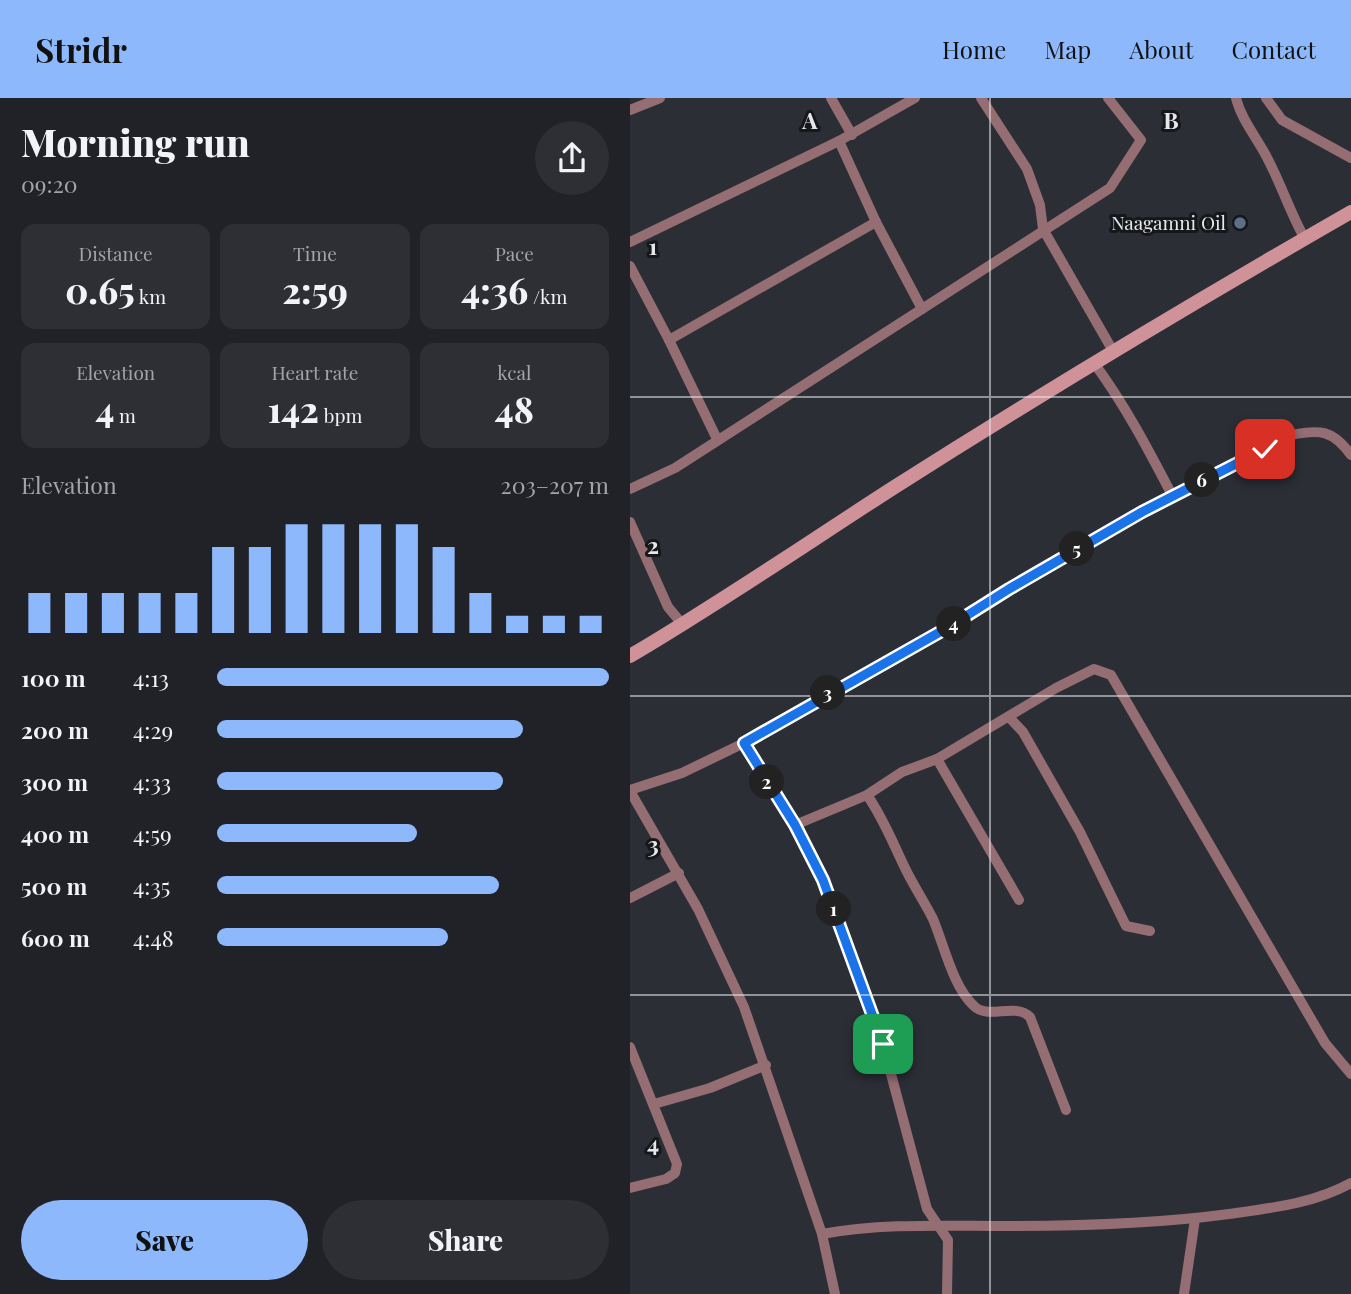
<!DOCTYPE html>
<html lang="en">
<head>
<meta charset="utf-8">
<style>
	:root { --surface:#212228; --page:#2d2f34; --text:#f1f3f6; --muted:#a2a4a8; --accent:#8db9fc }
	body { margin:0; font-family:"Playfair Display",serif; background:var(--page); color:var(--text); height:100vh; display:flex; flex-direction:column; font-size:26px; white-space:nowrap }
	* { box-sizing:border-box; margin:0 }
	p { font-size:23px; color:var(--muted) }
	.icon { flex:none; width:38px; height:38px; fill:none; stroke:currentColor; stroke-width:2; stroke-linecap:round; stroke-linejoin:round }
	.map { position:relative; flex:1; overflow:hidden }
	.details { display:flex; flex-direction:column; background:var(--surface); width:630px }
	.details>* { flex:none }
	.pin { position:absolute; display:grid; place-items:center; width:60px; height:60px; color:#fff; margin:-30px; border-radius:14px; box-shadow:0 4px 10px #0006 }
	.km { position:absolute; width:35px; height:35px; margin:-18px; border-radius:50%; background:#222; color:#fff; font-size:19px; line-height:35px; text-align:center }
	.round { display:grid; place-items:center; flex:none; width:74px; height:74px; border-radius:37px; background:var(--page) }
	.head { display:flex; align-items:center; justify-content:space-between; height:119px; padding:0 21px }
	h1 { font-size:38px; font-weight:800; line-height:52px }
	.stats { display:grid; grid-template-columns:repeat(3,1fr); gap:10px; height:119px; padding:7px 21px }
	.stats div { display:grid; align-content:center; border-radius:14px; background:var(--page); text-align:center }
	.stats b { font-size:35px; font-weight:800 }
	.stats small { font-size:19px; font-weight:400 }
	.stats p { font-size:19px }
	.chart { height:196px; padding:14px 21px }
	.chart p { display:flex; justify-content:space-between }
	.chart svg { width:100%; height:126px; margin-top:7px; stroke:var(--accent); stroke-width:6 }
	.primary-button { display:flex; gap:14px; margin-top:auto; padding:14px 21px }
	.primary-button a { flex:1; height:80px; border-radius:42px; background:var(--accent); color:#111; font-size:28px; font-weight:800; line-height:80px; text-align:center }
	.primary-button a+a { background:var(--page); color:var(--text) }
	ul { padding:0 21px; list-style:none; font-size:23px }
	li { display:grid; grid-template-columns:112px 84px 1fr; align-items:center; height:52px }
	li i { height:18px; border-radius:9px; background:var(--accent) }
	header { display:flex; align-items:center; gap:42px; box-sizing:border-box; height:98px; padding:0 35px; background:var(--accent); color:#111 }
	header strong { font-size:33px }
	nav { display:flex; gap:38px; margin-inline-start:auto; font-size:24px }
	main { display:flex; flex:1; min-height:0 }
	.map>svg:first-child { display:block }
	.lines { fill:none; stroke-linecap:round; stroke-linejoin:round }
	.minor { stroke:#956e73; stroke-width:10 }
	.secondary { stroke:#cf9299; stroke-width:14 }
	.route-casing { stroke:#fff; stroke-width:14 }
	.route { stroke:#1a73e8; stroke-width:9 }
	.grid { fill:none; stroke:#e6e7ec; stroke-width:2; stroke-opacity:0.55 }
	.service-dot { fill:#5c6f8a; stroke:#16171a; stroke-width:2.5 }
	.labels { text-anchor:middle; stroke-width:6; stroke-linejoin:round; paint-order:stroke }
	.poi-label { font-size:19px; fill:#e6e7ec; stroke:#16171a; text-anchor:end }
	.grid-label { font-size:23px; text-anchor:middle; font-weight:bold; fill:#e6e7ec; stroke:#16171a; stroke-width:6; stroke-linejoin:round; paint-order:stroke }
</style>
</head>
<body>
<header>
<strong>Stridr</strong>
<nav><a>Home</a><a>Map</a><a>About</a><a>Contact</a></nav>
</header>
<main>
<section class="details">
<div class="head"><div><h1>Morning run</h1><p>09:20</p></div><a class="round"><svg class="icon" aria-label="share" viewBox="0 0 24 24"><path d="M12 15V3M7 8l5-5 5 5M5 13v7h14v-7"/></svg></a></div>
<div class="stats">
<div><p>Distance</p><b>0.65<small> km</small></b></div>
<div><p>Time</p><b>2:59</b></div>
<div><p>Pace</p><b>4:36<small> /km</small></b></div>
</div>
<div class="stats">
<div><p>Elevation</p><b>4<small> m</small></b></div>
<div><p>Heart rate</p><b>142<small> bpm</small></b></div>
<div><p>kcal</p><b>48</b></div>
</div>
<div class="chart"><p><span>Elevation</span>203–207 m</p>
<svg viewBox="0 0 160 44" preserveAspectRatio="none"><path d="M5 44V30M15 44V30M25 44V30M35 44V30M45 44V30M55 44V14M65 44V14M75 44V6M85 44V6M95 44V6M105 44V6M115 44V14M125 44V30M135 44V38M145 44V38M155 44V38"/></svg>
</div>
<ul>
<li><b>100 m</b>4:13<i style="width:100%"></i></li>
<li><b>200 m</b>4:29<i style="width:78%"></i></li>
<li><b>300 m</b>4:33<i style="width:73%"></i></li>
<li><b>400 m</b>4:59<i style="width:51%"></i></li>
<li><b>500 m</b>4:35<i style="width:72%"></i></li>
<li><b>600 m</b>4:48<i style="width:59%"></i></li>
</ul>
<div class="primary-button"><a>Save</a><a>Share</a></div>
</section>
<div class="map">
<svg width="721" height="1196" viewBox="0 0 721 1196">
	<rect width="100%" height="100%" fill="#2c2e36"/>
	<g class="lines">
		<g class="minor">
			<path d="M201,0L222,37"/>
			<path d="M351,0L397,71L410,107L413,131L483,253"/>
			<path d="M606,0C611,20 624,36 634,54C650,82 659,113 675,141"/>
			<path d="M636,0L652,22L721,60"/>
			<path d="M0,12L30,0"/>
			<path d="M209,43L246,124L292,211"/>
			<path d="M0,144L209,43L285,0"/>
			<path d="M0,168L39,242L87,341"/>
			<path d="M39,242L246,124"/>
			<path d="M464,265C495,307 518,351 542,397"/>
			<path d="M0,391L45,370L480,90L511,42L478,0"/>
			<path d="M0,424L38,509L53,527"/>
			<path d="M379,619L393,634L450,734L496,828L520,833"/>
			<path d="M114,645L165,727L193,781L217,845L253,946L297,1111L318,1142L317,1196"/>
			<path d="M307,661L389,802"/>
			<path d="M0,692L52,675L114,645L317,530L378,491L512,414L661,337C690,331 703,332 721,357"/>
			<path d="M0,693L68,811L114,909L192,1136C252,1125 315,1128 377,1128C451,1128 525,1126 599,1116C641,1110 683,1106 721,1085"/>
			<path d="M237,697C254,721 264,748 277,774C285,790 295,805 303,821C314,847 323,889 344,908C358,922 385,904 400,919L436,1012"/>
			<path d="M165,727L237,697L272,674L307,661L426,590L464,571L481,577L695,945L721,976"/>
			<path d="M0,800L49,775"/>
			<path d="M0,949L47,1066L45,1075L36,1081L0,1090"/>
			<path d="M24,1006L80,990L136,967"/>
			<path d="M192,1136L205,1196"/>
			<path d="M554,1196L565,1121"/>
		</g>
		<path class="secondary" d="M0,558C90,505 176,446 263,390C414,294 566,203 721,114"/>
	</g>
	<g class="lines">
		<g class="route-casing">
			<path id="route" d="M253,946L193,782L165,727L114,645L317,530L379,491L512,414L635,351"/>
		</g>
		<use href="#route" class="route"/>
	</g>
	<path class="grid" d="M360,0V1196M0,299H721M0,598H721M0,897H721"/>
	<circle class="service-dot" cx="610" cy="125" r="7"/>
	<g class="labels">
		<g class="poi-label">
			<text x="596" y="132">Naagamni Oil</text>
		</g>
	</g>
	<g class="grid-label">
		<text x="180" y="31">A</text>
		<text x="541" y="31">B</text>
		<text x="23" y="157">1</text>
		<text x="23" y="456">2</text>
		<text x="23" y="755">3</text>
		<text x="23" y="1054">4</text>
	</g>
</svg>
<div class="pin" style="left:253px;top:946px;background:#1e9e55"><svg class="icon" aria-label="arrive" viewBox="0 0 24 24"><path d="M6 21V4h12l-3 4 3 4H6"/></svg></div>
<div class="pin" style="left:635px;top:351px;background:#d93025"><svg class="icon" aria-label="check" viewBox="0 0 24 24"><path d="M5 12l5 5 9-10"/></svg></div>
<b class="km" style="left:204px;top:811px">1</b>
<b class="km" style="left:137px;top:684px">2</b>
<b class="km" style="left:198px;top:595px">3</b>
<b class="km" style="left:324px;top:526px">4</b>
<b class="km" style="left:447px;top:451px">5</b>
<b class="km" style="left:572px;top:382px">6</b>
</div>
</main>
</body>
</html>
